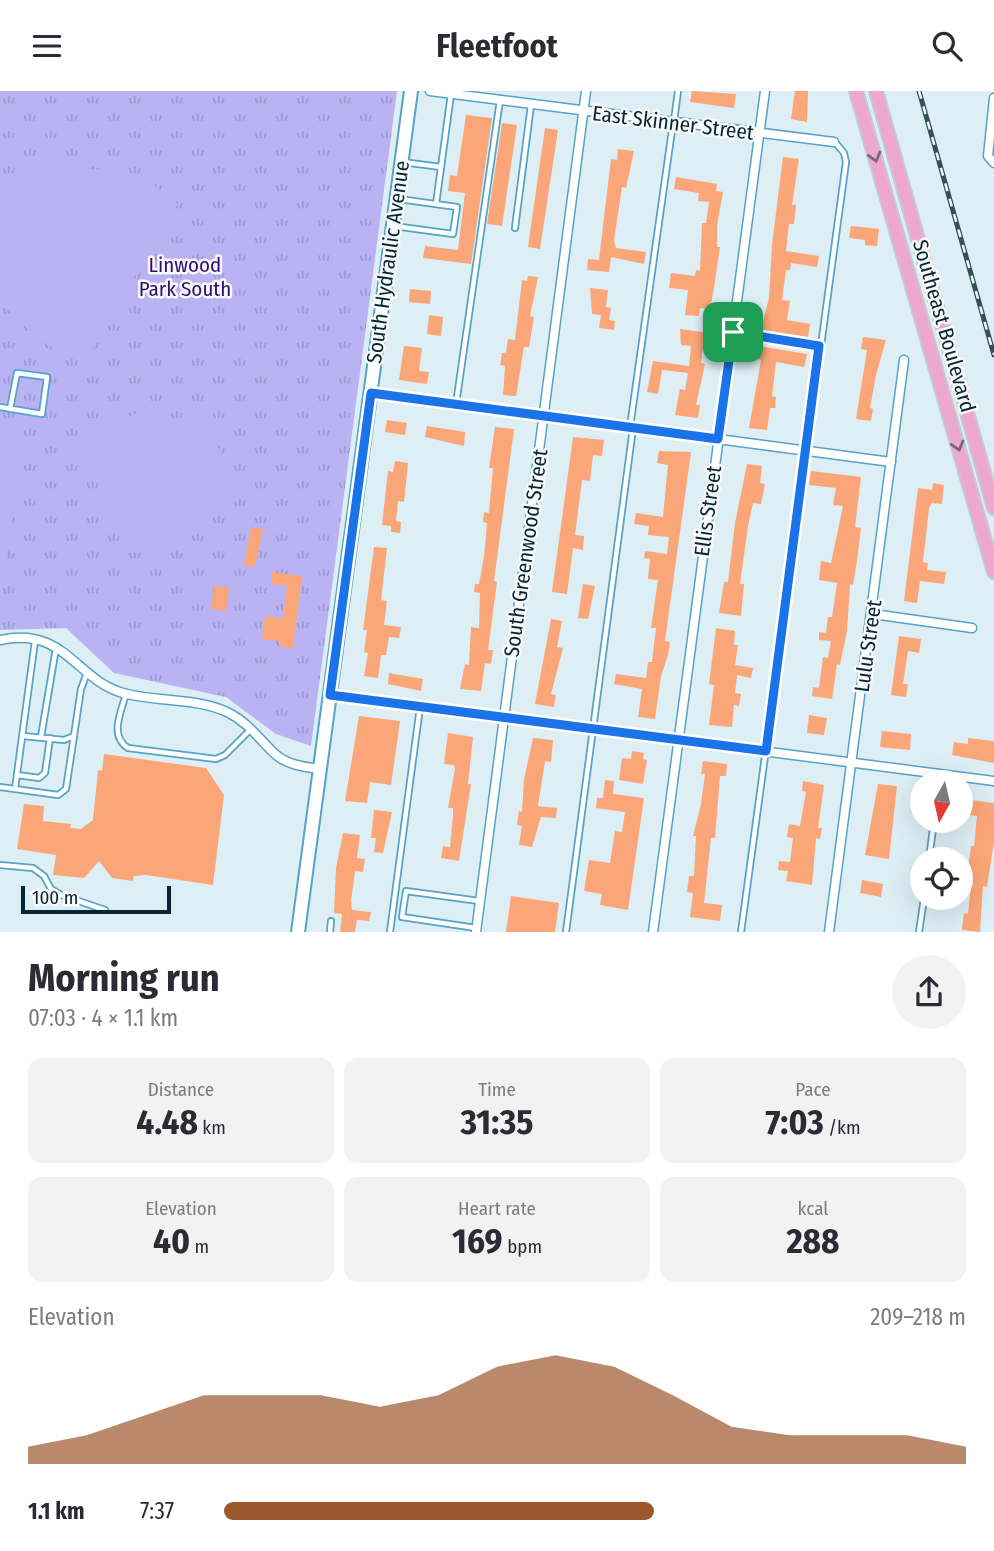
<!DOCTYPE html>
<html lang="en">
<head>
<meta charset="utf-8">
<style>
	:root { --surface:#fff; --page:#f2f2f3; --text:#2b2b33; --muted:#7c7c81; --accent:#9d572d }
	body { margin:0; font-family:"Fira Sans Condensed",sans-serif; background:var(--page); color:var(--text); height:100vh; display:flex; flex-direction:column; font-size:26px; white-space:nowrap }
	* { box-sizing:border-box; margin:0 }
	p { font-size:23px; color:var(--muted) }
	.icon { flex:none; width:38px; height:38px; fill:none; stroke:currentColor; stroke-width:2; stroke-linecap:round; stroke-linejoin:round }
	.map { position:relative; height:841px; overflow:hidden }
	.details { display:flex; flex-direction:column; background:var(--surface); flex:1 }
	.details>* { flex:none }
	.needle { width:46px; rotate:188deg }
	.controls { position:absolute; left:910px; top:679px; display:grid; gap:14px }
	.controls a { display:grid; place-items:center; width:63px; height:63px; border-radius:50%; background:var(--surface); box-shadow:0 7px 28px #0002; font-size:35px }
	.scale { position:absolute; left:21px; bottom:18px; width:150px; box-sizing:border-box; padding-left:7px; border:4px solid #022635; border-top:0; font-size:19px; line-height:24px; white-space:nowrap; color:#022635; -webkit-text-stroke:5px #f8f8f8; paint-order:stroke }
	.pin { position:absolute; display:grid; place-items:center; width:60px; height:60px; color:#fff; margin:-30px; border-radius:14px; box-shadow:0 4px 10px #0006 }
	.round { display:grid; place-items:center; flex:none; width:74px; height:74px; border-radius:37px; background:var(--page) }
	.headline { display:flex; align-items:center; justify-content:space-between; height:119px; padding:0 28px }
	h1 { font-size:38px; font-weight:700; line-height:52px }
	.stats { display:grid; grid-template-columns:repeat(3,1fr); gap:10px; height:119px; padding:7px 28px }
	.stats div { display:grid; align-content:center; border-radius:14px; background:var(--page); text-align:center }
	.stats b { font-size:35px; font-weight:700 }
	.stats small { font-size:19px; font-weight:400 }
	.stats p { font-size:19px }
	.chart { height:196px; padding:14px 28px }
	.chart p { display:flex; justify-content:space-between }
	.chart svg { width:100%; height:126px; margin-top:7px; fill:var(--accent); opacity:.7 }
	ul { padding:0 28px; list-style:none; font-size:23px }
	li { display:grid; grid-template-columns:112px 84px 1fr; align-items:center; height:52px }
	li i { height:18px; border-radius:9px; background:var(--accent) }
	header { display:flex; justify-content:space-between; align-items:center; height:91px; padding:0 28px; background:var(--surface); font-size:32px; font-weight:700 }
	.map>svg:first-child { display:block }
	.park { fill:url(#park-tufts) }
	.pitch { fill:#b9b2f3 }
	.building { fill:#fba678 }
	.lines { fill:none; stroke-linecap:round; stroke-linejoin:round }
	.lane-casing { stroke:#52a4c8; stroke-width:8 }
	.street-casing { stroke:#52a4c8; stroke-width:11 }
	.secondary-casing { stroke:#52a4c8; stroke-width:16 }
	.primary-casing { stroke:#c2cbcf; stroke-width:16 }
	.lane { stroke:#fff; stroke-width:4.5 }
	.street { stroke:#fff; stroke-width:8 }
	.secondary { stroke:#fff; stroke-width:12 }
	.primary { stroke:#eea8cd; stroke-width:12 }
	.rail-casing { stroke:#30505d; stroke-width:5 }
	.rail { stroke:#f8f8f8; stroke-width:2.5; stroke-dasharray:8; stroke-linecap:butt }
	.oneway { stroke:#786781 }
	.route-casing { stroke:#fff; stroke-width:14 }
	.route { stroke:#1a73e8; stroke-width:9 }
	.labels { text-anchor:middle; stroke-width:5; stroke-linejoin:round; paint-order:stroke }
	.street-label { font-size:21px; fill:#022635; stroke:#f8f8f8 }
	.park-label { font-size:21px; fill:#311170; stroke:#f8f8f8 }
</style>
</head>
<body>
<header><svg class="icon" aria-label="menu" viewBox="0 0 24 24"><path d="M4 6h16M4 12h16M4 18h16"/></svg>Fleetfoot<svg class="icon" aria-label="search" viewBox="0 0 24 24"><circle cx="10" cy="10" r="6"/><path d="M15 15l6 6"/></svg></header>
<div class="map">
<svg width="994" height="841" viewBox="0 0 994 841">
	<defs>
		<pattern id="park-tufts" width="24" height="20" patternUnits="userSpaceOnUse" patternTransform="scale(1.75)"><rect width="24" height="20" fill="#b9b2f3"/><path d="M3 7l-1-3M5 7V3M7 7l1-3M15 17l-1-3M17 17v-4M19 17l1-3" fill="none" stroke="#9d99d1"/></pattern>
	</defs>
	<rect width="100%" height="100%" fill="#deeef5"/>
	<path class="park" d="M0,0H397L311,655L276,643L226,606L114,582L66,537L0,539Z"/>
	<g class="pitch">
		<path d="M47,73L139,83L178,113L89,263C63,279 19,228 0,212V96Z"/>
		<path d="M143,320L212,341L240,408L138,462L127,461L123,456L79,344Z"/>
		<path d="M0,347L18,351L23,362L3,487H0Z"/>
	</g>
	<g class="building">
		<path d="M692,0L736,3L734,17L690,11Z"/>
		<path d="M795,0H808L807,31L791,28Z"/>
		<path d="M466,24L492,27L471,173L423,167L425,155L458,159L465,102L448,100L450,84L457,85Z"/>
		<path d="M502,32L517,34L502,135L487,133Z"/>
		<path d="M545,37L558,39L540,158L528,156Z"/>
		<path d="M618,58L634,60L626,97L622,96L614,149L616,157L646,161L644,173L611,166L609,181L587,179L588,168L599,169L611,68L617,69Z"/>
		<path d="M783,66L799,68L792,114H796L794,133H789L786,160L819,165L817,176L791,172L790,179H786L782,209L790,210L787,229L810,233L808,246L761,239L769,207L772,154Z"/>
		<path d="M676,86L717,93L716,100L723,101L717,134V156H720L714,197L710,218L700,217L699,225L685,224L688,199L669,197L671,182L695,185L696,179L700,180L702,132H706L709,111L698,110L699,102L674,98Z"/>
		<path d="M851,135L879,138L877,155L865,154V149L849,147Z"/>
		<path d="M528,185L538,186L530,225L534,226L529,256H524L516,305L503,304L505,275L500,274L502,262H506L508,248L515,249L522,189L527,190Z"/>
		<path d="M590,197L608,199L606,216L611,217L609,229L615,230L614,239L599,237L601,224L592,223Z"/>
		<path d="M410,198L431,200L430,213L409,211Z"/>
		<path d="M429,224L443,226L441,245L427,243Z"/>
		<path d="M680,238L710,242L708,257L703,256L701,272L705,273L696,314H700L698,327L675,324L680,298L685,299L688,282L662,279L658,303L647,301L653,270L689,275L691,255L681,254Z"/>
		<path d="M863,246L886,249L876,284L870,317L873,318L871,330L856,328L867,259L861,258Z"/>
		<path d="M404,255L422,257L419,280L429,281L427,293L399,289Z"/>
		<path d="M759,255L807,263L804,276L776,271L772,305L776,306L775,317H770L767,339L749,337L761,269L757,268Z"/>
		<path d="M387,329L407,332L405,344L385,341Z"/>
		<path d="M427,335L465,341L464,355L425,346Z"/>
		<path d="M495,336L514,338L494,490L497,491L488,559H493L491,573L485,572L481,600L460,598L465,573L469,574L471,536L479,537L480,502L474,501L475,493H479L484,466L487,432L483,431L484,421L489,422L493,377H489Z"/>
		<path d="M573,346L604,349L602,365L593,364L590,390L582,389L575,444L584,445L583,459L573,457L567,503L552,501Z"/>
		<path d="M659,360L691,361L665,550L670,551L668,564L661,585L655,628L638,626L642,598L614,593L616,583L646,587L648,571H652L656,537H651L658,489L648,488L650,468L644,467L645,460L667,463L669,446L648,444L649,435L634,433L636,422L663,426L668,374L657,372Z"/>
		<path d="M395,370L408,372L404,411L398,410L396,430L401,431L400,442L391,441V435L382,434L388,380L393,381Z"/>
		<path d="M747,373L762,375L760,392L765,393L761,413L753,412L748,435L740,493H744L741,525L719,522L724,491H728L735,432Z"/>
		<path d="M811,380L861,386L855,436L861,437L857,470L853,494L850,493L847,540L840,574L837,573L832,608L812,605L813,596L819,597L823,566L828,567L831,550L819,549V541L826,542L828,526H832L837,492L819,489L821,470L831,472L843,415L833,414L836,397L809,394Z"/>
		<path d="M933,392L944,394L942,413L932,412L929,417L923,471L928,472L927,479L946,481L944,493L920,490L917,512L904,510L918,397L932,399Z"/>
		<path d="M251,436L263,438L255,476L244,474Z"/>
		<path d="M374,456L387,457L381,509L387,510L384,534L401,536L399,547L389,546L386,564H381L378,587L364,585L368,562L364,561L367,539H363Z"/>
		<path d="M272,481L302,485L293,557L280,556V550L262,548L265,525L283,527L287,495L271,493Z"/>
		<path d="M583,493L595,495L588,528L578,527Z"/>
		<path d="M214,495L229,497L226,520L211,518Z"/>
		<path d="M551,528L562,530L557,556L563,557L551,603L556,604L554,616L535,613Z"/>
		<path d="M716,537L735,540L734,554H738L735,574L753,577L751,587L737,584L735,602L741,603L739,615L734,614L732,636L709,634L714,594L709,593Z"/>
		<path d="M899,545L921,548L919,562L908,560L903,593H908L906,606L891,604Z"/>
		<path d="M389,582L423,588L421,600L388,593Z"/>
		<path d="M809,624L827,627L824,644L807,642Z"/>
		<path d="M359,625L400,630L391,694L370,691L367,712L345,710Z"/>
		<path d="M882,640L911,643L910,659L880,656Z"/>
		<path d="M448,642L473,646L468,693H471L459,770L441,767L443,755L450,756L453,724V717H448L455,678L454,674L444,673Z"/>
		<path d="M533,647L553,649L551,671L545,670L538,715L557,717L556,727L541,726L532,756L519,754L522,735L517,734L519,720L522,721L524,688Z"/>
		<path d="M968,647L994,650V672L952,664L954,651L968,653Z"/>
		<path d="M632,660L644,662L643,668L647,669L643,693L619,689L622,667L631,668Z"/>
		<path d="M104,663L206,677L224,704L213,794L146,784L134,785L133,790L112,787L99,770L84,787L53,784L56,764L17,758L24,713L44,715L43,730L71,733L70,737L81,738L93,729L98,679L102,680Z"/>
		<path d="M703,670L727,673L726,685H720L715,747H711L704,812L722,814L720,830L690,826L693,802L687,801L689,785H694L696,745H693L701,713L705,683H701Z"/>
		<path d="M605,689L614,690L613,703L644,707L628,819L600,814L602,803L584,800L589,769L610,772L615,740L622,741L625,721L596,717L597,707H603Z"/>
		<path d="M803,690L824,694L818,737H822L820,748L816,747L812,794L786,790L788,780L778,779L779,770L790,771L793,747L787,746L789,733L800,735L806,701L802,700Z"/>
		<path d="M878,693L897,695L889,768L865,764Z"/>
		<path d="M971,709L994,712V751L987,796L983,795L980,841L962,839L964,822L968,823L971,794H968L969,770L971,755H974L977,725L969,724Z"/>
		<path d="M374,719L392,721L383,762L374,761L376,747H371Z"/>
		<path d="M343,742L360,744L357,767L365,768L363,781L355,780L351,810L352,819L371,821L369,830L357,829L355,841H340L342,823L334,822L336,777Z"/>
		<path d="M862,789L883,793L881,806L860,802Z"/>
		<path d="M511,805L559,812L555,841H506Z"/>
	</g>
	<g class="lines">
		<g class="lane-casing">
			<g id="lane">
				<path d="M674,30L678,0"/>
				<path d="M402,71L441,76"/>
				<path d="M436,113L451,3"/>
				<path d="M394,135L453,143L457,116L399,108"/>
				<path d="M515,137L531,14"/>
				<path d="M734,242L819,255"/>
				<path d="M456,313L500,9"/>
				<path d="M0,316L42,323L47,286L17,282L10,318"/>
				<path d="M630,336L673,32"/>
				<path d="M126,603C121,621 109,645 128,657L216,668L225,664L251,638"/>
				<path d="M23,645L64,649L74,645"/>
				<path d="M41,646L56,557"/>
				<path d="M17,684L39,687L45,682L50,647"/>
				<path d="M0,696L58,704L66,698L81,598L87,582"/>
				<path d="M15,698L35,550"/>
				<path d="M929,768L934,730"/>
				<path d="M0,774L33,777L44,785L51,798L61,804L105,819"/>
				<path d="M476,837L402,826L406,800L479,810"/>
				<path d="M330,841L331,830"/>
				<path d="M390,841L420,616"/>
				<path d="M566,841L633,337"/>
				<path d="M741,841L846,71L844,62L835,51"/>
				<path d="M919,841L924,807"/>
			</g>
		</g>
		<g class="street-casing">
			<g id="street">
				<path d="M430,0L834,51"/>
				<path d="M994,7L988,65L994,72"/>
				<path d="M371,302L891,371"/>
				<path d="M873,523L972,537"/>
				<path d="M0,549C68,535 75,591 127,603C160,611 197,607 227,621C248,631 259,648 275,663C287,674 305,676 320,678"/>
				<path d="M330,604L994,690"/>
				<path d="M476,841L586,0"/>
				<path d="M653,841L765,0"/>
				<path d="M829,841L904,269"/>
			</g>
		</g>
		<g class="secondary-casing">
			<path id="secondary" d="M298,841L411,0"/>
		</g>
		<g class="primary-casing">
			<g id="primary">
				<path d="M856,0L994,481"/>
				<path d="M876,0L994,417"/>
			</g>
		</g>
		<use href="#lane" class="lane"/>
		<use href="#street" class="street"/>
		<use href="#secondary" class="secondary"/>
		<use href="#primary" class="primary"/>
		<g class="rail-casing">
			<path id="rail" d="M919,0L994,264"/>
		</g>
		<use href="#rail" class="rail"/>
	</g>
	<defs><path id="oneway-chevron" d="M-2-3.5L2.5 0L-2 3.5" fill="none" stroke-width="1.6" stroke-linecap="round" stroke-linejoin="round" transform="scale(1.75)"/></defs>
	<g class="oneway">
		<use href="#oneway-chevron" transform="translate(875 66) rotate(74)"/>
		<use href="#oneway-chevron" transform="translate(958 355) rotate(74)"/>
	</g>
	<g class="lines">
		<g class="route-casing">
			<path id="route" d="M733,241L819,255L766,660L330,604L371,302L718,348Z"/>
		</g>
		<use href="#route" class="route"/>
	</g>
	<g class="labels">
		<g class="street-label">
			<text transform="translate(673 32) rotate(7)" y="7">East Skinner Street</text>
			<text transform="translate(388 171) rotate(-82)" y="7">South Hydraulic Avenue</text>
			<text transform="translate(944 235) rotate(74)" y="7">Southeast Boulevard</text>
			<text transform="translate(708 420) rotate(-82)" y="7">Ellis Street</text>
			<text transform="translate(526 462) rotate(-82)" y="7">South Greenwood Street</text>
			<text transform="translate(868 555) rotate(-82)" y="7">Lulu Street</text>
		</g>
		<g class="park-label">
			<text x="185" y="181">Linwood<tspan x="185" dy="24">Park South</tspan></text>
		</g>
	</g>
</svg>
<div class="controls">
<a><svg class="needle" viewBox="-14 -14 28 28"><path d="M0-13l5 13h-10z" fill="#e53935"/><path d="M0 13l5-13h-10z" fill="#7c7c81"/></svg></a>
<a><svg class="icon" aria-label="locate" viewBox="0 0 24 24"><circle cx="12" cy="12" r="6"/><path d="M12 2v4M12 18v4M2 12h4M18 12h4"/></svg></a>
</div>
<div class="scale">100 m</div>
<div class="pin" style="left:733px;top:241px;background:#1e9e55"><svg class="icon" aria-label="arrive" viewBox="0 0 24 24"><path d="M6 21V4h12l-3 4 3 4H6"/></svg></div>
</div>
<section class="details">
<div class="headline"><div><h1>Morning run</h1><p>07:03 · 4 × 1.1 km</p></div><a class="round"><svg class="icon" aria-label="share" viewBox="0 0 24 24"><path d="M12 15V3M7 8l5-5 5 5M5 13v7h14v-7"/></svg></a></div>
<div class="stats">
<div><p>Distance</p><b>4.48<small> km</small></b></div>
<div><p>Time</p><b>31:35</b></div>
<div><p>Pace</p><b>7:03<small> /km</small></b></div>
</div>
<div class="stats">
<div><p>Elevation</p><b>40<small> m</small></b></div>
<div><p>Heart rate</p><b>169<small> bpm</small></b></div>
<div><p>kcal</p><b>288</b></div>
</div>
<div class="chart"><p><span>Elevation</span>209–218 m</p>
<svg viewBox="0 0 160 44" preserveAspectRatio="none"><path d="M0 44V38L10 34L20 27L30 20L40 20L50 20L60 24L70 20L80 10L90 6L100 10L110 20L120 31L130 34L140 34L150 34L160 38V44z"/></svg>
</div>
<ul>
<li><b>1.1 km</b>7:37<i style="width:58%"></i></li>
</ul>
</section>
</body>
</html>
